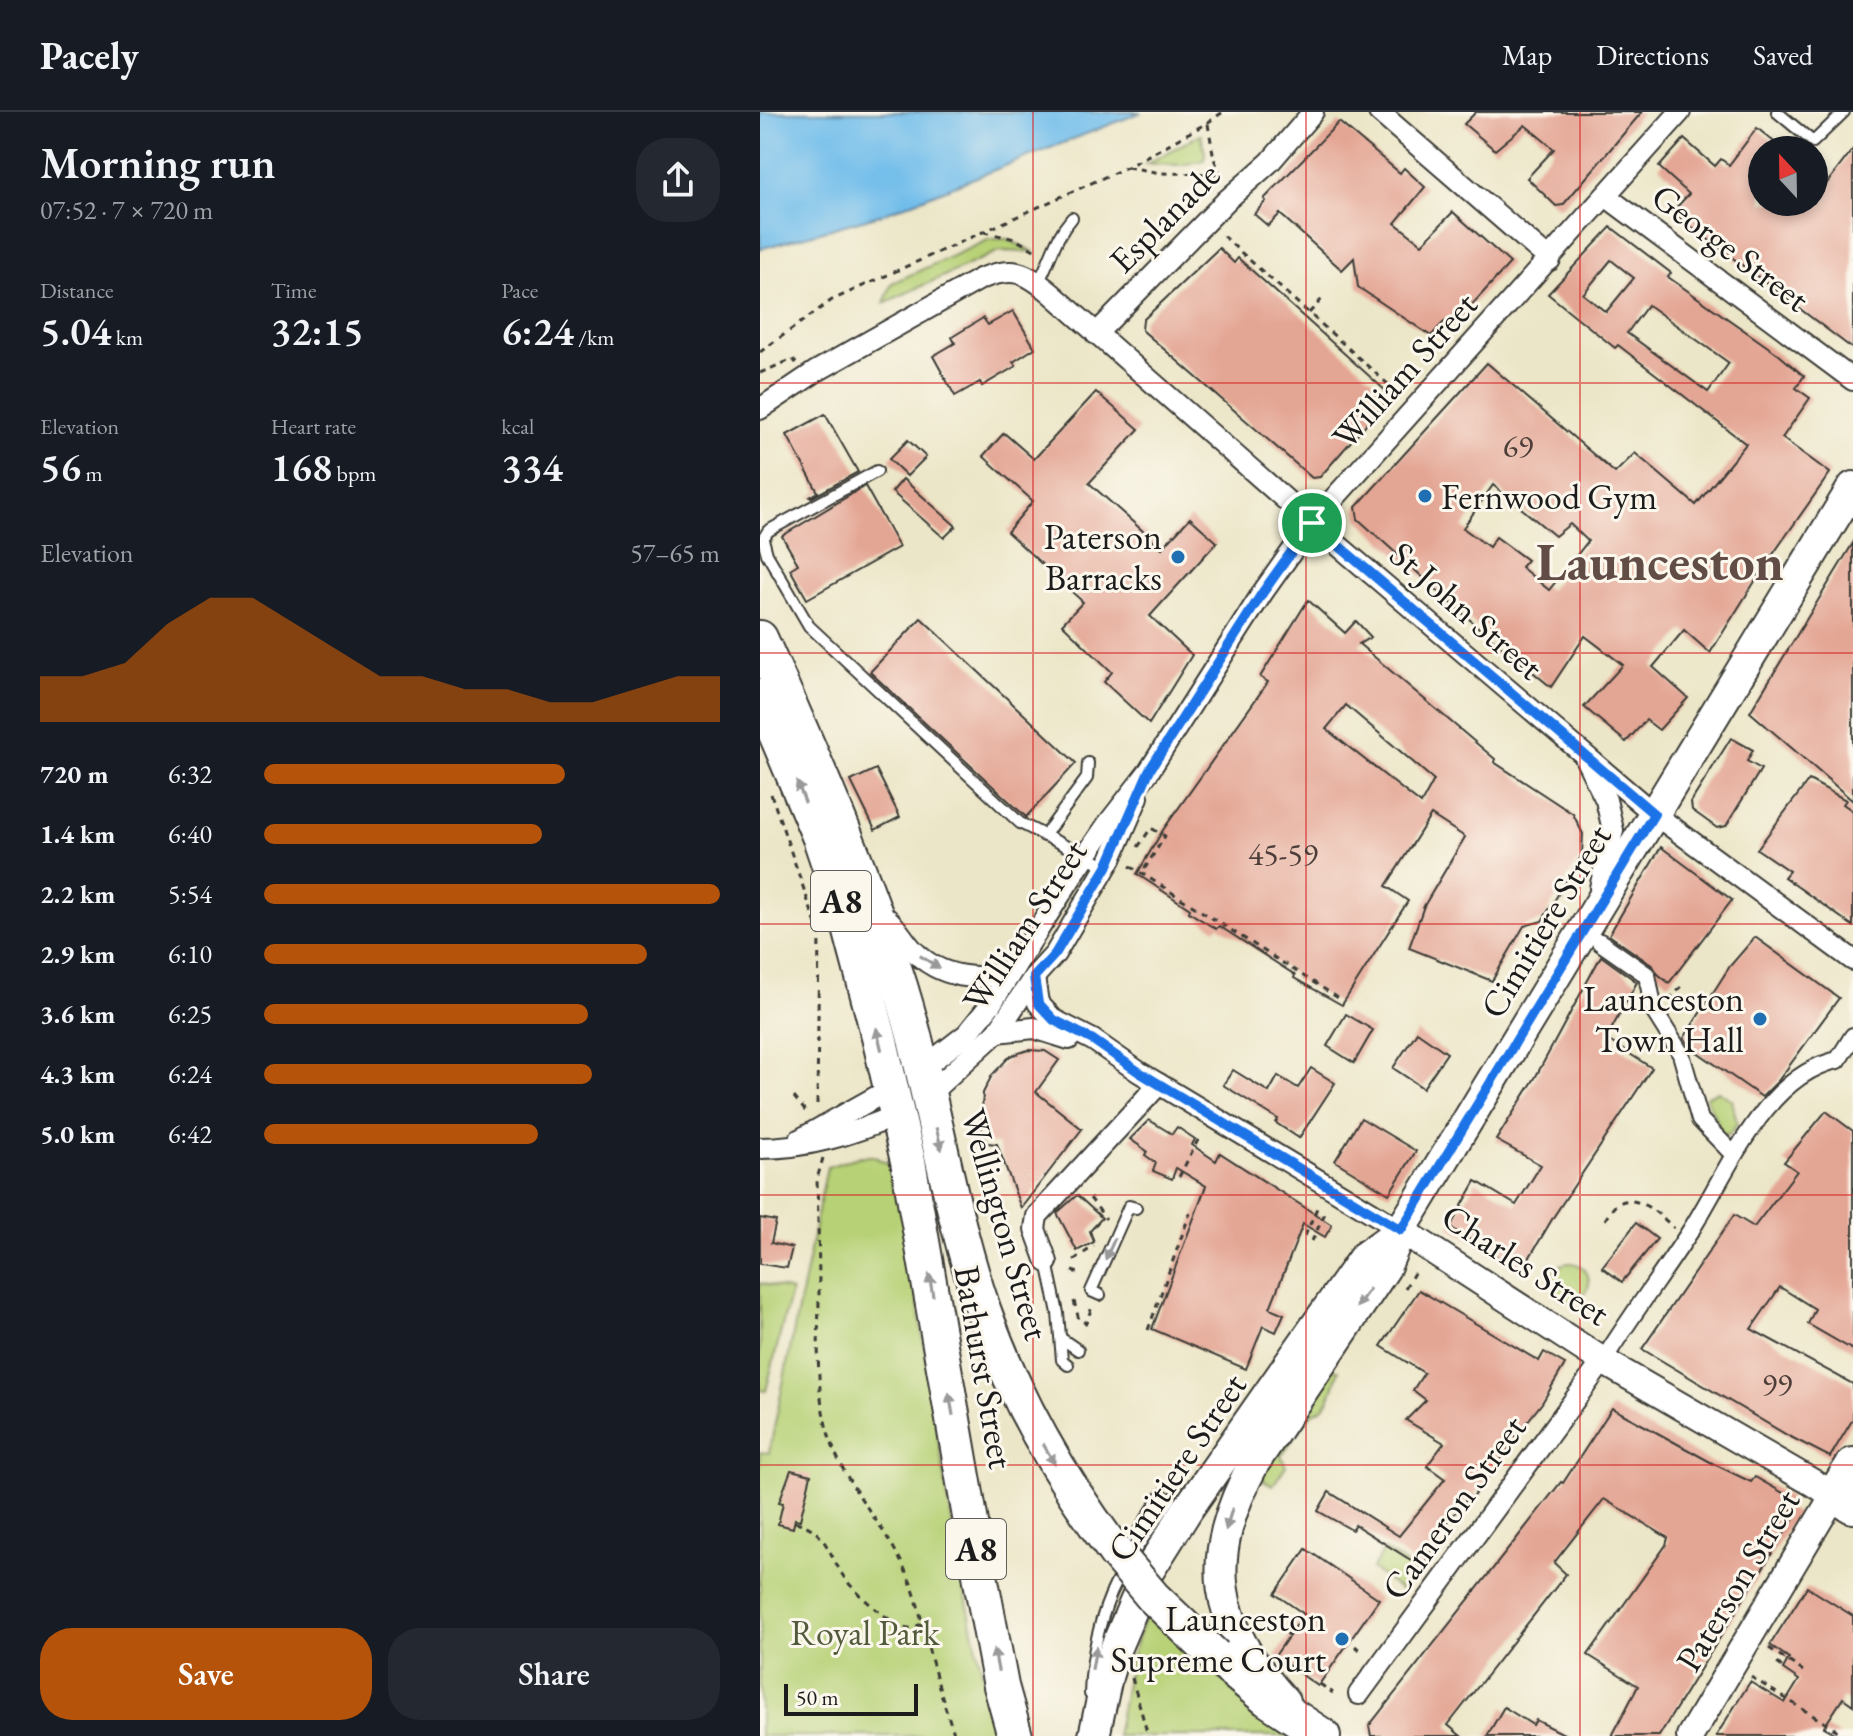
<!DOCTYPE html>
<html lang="en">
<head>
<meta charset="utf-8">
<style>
	:root { --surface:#171b24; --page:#242831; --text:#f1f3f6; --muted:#9ea1a6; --line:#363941; --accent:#b45309 }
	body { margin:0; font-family:"EB Garamond",serif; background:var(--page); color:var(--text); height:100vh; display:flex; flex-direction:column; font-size:30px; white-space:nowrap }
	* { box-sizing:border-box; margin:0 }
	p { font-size:26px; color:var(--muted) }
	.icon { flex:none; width:44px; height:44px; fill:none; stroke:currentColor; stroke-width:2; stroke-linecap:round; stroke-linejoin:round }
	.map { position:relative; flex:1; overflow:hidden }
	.side { display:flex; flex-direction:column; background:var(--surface); width:760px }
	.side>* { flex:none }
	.needle { width:52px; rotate:338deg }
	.controls { position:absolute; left:988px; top:24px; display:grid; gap:16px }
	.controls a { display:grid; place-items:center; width:80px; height:80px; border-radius:50%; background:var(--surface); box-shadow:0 4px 12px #0003; font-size:40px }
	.scale { position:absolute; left:24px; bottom:20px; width:134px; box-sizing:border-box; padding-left:8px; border:4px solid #1c1c1c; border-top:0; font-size:22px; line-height:28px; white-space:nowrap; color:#1c1c1c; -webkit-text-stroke:6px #fbf7ec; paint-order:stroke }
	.pin { position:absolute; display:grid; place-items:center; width:68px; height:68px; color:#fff; margin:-34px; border:4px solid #fff; border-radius:50%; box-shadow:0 2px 8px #0007 }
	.round { display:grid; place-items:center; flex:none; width:84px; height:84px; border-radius:32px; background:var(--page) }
	.headline { display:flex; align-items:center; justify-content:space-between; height:136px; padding:0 40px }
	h1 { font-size:44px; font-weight:600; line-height:60px }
	.stats { display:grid; grid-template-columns:repeat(3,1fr); gap:12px; height:136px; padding:8px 40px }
	.stats div { display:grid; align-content:center }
	.stats b { font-size:40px; font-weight:600 }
	.stats small { font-size:22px; font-weight:400 }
	.stats p { font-size:22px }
	.chart { height:224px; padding:16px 40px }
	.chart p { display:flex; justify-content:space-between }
	.chart svg { width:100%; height:144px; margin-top:8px; fill:var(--accent); opacity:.7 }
	.action { display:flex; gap:16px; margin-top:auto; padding:16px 40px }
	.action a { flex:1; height:92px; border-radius:32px; background:var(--accent); color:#fff; font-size:32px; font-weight:600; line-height:92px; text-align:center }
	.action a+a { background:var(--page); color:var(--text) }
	ul { padding:0 40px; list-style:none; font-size:26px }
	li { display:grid; grid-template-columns:128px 96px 1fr; align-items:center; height:60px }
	li i { height:20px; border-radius:10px; background:var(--accent) }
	header { display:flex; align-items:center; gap:48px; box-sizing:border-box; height:112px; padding:0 40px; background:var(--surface); border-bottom:2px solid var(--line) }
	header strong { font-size:38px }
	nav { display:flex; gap:44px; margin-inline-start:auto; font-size:28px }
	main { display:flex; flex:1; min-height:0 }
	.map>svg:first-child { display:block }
	.green { fill:#b7d176; stroke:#6a7649; stroke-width:2 }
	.water { fill:#71bdeb; stroke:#466c84; stroke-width:2 }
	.building { fill:#e4a694; fill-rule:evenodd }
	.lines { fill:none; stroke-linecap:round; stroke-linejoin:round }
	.service-casing { stroke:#3b3a36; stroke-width:14 }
	.pedestrian-casing { stroke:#3b3a36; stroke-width:20 }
	.minor-casing { stroke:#3b3a36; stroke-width:24 }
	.tertiary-casing { stroke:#3b3a36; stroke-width:30 }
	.secondary-casing { stroke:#3b3a36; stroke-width:34 }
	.trunk-casing { stroke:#3b3a36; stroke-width:38 }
	.path { stroke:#3b3a36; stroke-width:3; stroke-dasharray:6 6; stroke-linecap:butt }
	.service { stroke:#fff; stroke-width:10 }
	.pedestrian { stroke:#fff; stroke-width:16 }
	.minor { stroke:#fff; stroke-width:20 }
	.tertiary { stroke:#fff; stroke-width:26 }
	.secondary { stroke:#fff; stroke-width:30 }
	.trunk { stroke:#fff; stroke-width:34 }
	.trunk-bridge-casing { stroke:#3b3a36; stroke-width:38; stroke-linecap:butt }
	.trunk-bridge { stroke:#fff; stroke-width:34 }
	.oneway { fill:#999 }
	.route-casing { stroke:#fff; stroke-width:16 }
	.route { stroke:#1a73e8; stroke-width:10 }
	.grid { fill:none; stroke:#d62828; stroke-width:2; stroke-opacity:0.55 }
	.poi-dot { fill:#1f6fb2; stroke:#fbf7ec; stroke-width:3 }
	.labels { text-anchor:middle; stroke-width:6; stroke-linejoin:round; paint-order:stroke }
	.number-label { font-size:32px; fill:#4e3e3a }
	.shield { fill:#fbf7ec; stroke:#5f5e5a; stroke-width:2 }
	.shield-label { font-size:34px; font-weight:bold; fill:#1c1c1c }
	.street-label { font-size:36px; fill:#1c1c1c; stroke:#fbf7ec }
	.poi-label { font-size:36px; fill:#1c1c1c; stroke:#fbf7ec; text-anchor:end }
	.park-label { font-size:36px; fill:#525b3c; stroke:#fbf7ec }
	.town-label { font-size:52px; font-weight:bold; fill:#624c46; stroke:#fbf7ec }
</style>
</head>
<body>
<header>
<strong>Pacely</strong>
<nav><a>Map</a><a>Directions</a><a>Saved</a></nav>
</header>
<main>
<section class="side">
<div class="headline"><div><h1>Morning run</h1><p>07:52 · 7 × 720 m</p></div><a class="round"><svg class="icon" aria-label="share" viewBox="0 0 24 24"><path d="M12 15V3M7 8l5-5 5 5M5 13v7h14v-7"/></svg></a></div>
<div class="stats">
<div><p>Distance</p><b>5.04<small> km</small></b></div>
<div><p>Time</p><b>32:15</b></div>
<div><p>Pace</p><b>6:24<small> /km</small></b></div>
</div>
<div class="stats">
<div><p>Elevation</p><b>56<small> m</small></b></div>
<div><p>Heart rate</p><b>168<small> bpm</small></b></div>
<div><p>kcal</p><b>334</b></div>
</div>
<div class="chart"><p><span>Elevation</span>57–65 m</p>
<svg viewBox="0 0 160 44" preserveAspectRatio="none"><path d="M0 44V30L10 30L20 26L30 14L40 6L50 6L60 14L70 22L80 30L90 30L100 34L110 34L120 38L130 38L140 34L150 30L160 30V44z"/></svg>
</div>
<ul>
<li><b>720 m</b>6:32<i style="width:66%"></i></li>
<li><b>1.4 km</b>6:40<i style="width:61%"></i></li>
<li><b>2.2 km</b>5:54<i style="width:100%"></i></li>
<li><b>2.9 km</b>6:10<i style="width:84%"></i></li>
<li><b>3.6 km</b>6:25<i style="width:71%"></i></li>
<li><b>4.3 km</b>6:24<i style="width:72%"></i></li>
<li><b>5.0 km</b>6:42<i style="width:60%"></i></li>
</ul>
<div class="action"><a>Save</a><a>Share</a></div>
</section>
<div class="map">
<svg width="1093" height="1624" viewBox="0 0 1093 1624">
	<rect width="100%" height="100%" fill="#fbf7ec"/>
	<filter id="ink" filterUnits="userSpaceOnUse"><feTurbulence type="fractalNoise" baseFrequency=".0125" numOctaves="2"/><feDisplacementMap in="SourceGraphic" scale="16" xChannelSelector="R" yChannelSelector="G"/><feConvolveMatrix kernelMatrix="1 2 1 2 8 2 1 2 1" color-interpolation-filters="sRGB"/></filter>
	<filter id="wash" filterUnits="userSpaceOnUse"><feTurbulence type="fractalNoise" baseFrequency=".006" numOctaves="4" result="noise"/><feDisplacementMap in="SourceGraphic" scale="32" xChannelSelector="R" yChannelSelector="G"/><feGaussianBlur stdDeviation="1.8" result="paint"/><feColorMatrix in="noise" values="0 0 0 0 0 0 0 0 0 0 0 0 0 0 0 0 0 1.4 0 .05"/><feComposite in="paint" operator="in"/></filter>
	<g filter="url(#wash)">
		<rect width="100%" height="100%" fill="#ece6c8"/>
		<g class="green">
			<path d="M441,22L445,41L444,48L423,53L386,52Z"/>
			<path d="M230,127H247L274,140L239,139L124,191L132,171Z"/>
			<path d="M958,979L972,988L977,1011L972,1020L963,1024L946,985Z"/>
			<path d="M101,1044H113L138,1057C167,1246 189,1438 238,1624H0V1340L9,1341L67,1055Z"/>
			<circle cx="810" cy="1170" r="19"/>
			<path d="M0,1171L31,1179L6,1279L0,1278Z"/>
			<path d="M571,1257L579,1258C573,1274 571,1297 552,1301L521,1344L526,1354L513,1373L499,1366Z"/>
			<path d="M624,1438L657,1458L642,1479L612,1457Z"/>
			<path d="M387,1499L497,1599L531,1624H356L371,1545Z"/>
		</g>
		<path class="water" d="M0,0H382L120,103L0,137Z"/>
		<g id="blocks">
			<g class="building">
				<path d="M716,0H882L803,93L796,94L767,66L794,37L765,13L735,38L704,12Z"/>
				<path d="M579,10L640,61L644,56L665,75L635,111L662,132L693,100L750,151L699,207L686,208L671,224L598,175L594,146L582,158L520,102L508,114L494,102L506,89L504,87Z"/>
				<path d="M997,16L1024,38H1002V90H1054V61L1067,71L1093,37V237L912,100L929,82L899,55L924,27L955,54L961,47L969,53Z"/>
				<path d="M851,115L911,161L908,165L1018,242L1044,264L1036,276L1050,286L1022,326L1070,361L1004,455L950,541L924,518L893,555L928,586L899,618L886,608L866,630L824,595L863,553L825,524L791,575L718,515L598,407L596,395L727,251L855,361L875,341L936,393L986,332L858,233L855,236L788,182ZM851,148L874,166L846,200L823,182ZM888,193L969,251L948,280L867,221ZM733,373L795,424L810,412L828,429L789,478L761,455L767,448L736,425L729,435L703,416Z"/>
				<path d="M459,136L474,151L478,146L626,279L622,284L627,288L560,365L552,366L382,218L383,208Z"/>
				<path d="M253,199L275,236L253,250L256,254L222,274L220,270L195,284L173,244L195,231L192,225L223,206L228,213Z"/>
				<path d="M336,280L379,317L329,371L402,436L430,406L457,430L390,504L432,543L389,612L344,570L352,560L302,512L323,490L247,420L273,389L223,344L244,321L274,347Z"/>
				<path d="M65,302L98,360L51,386L50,385L58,380L27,323Z"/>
				<path d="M148,328L166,345L147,364L129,347Z"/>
				<path d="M143,367L196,414L184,426L132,380Z"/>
				<path d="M105,374L139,435L47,487L30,457L38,452L22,424Z"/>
				<path d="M1093,431V689L990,600Z"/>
				<path d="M548,488L585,521L596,509L611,525L599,532L735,647L734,650L813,702L823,722L822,743L782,809L764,814L732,869L649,836L664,794L705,725L671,703L626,774L648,789L582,893L534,866L535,863L459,814L456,817L429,800L430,797L377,762L403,718L508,570L500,565ZM586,593L674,668L661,692L566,617Z"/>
				<path d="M161,506L316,651L266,705L110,560Z"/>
				<path d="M971,626L993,638L987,649L1001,657L966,714L957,716L932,698L931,690Z"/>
				<path d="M116,657L140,705L115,718L91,669Z"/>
				<path d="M1049,668L1086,688L1083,692L1093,699V814L1024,765L1029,759L997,737Z"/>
				<path d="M901,735L972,788L909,871L898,862L893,854L849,823Z"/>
				<path d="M995,825L1079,886L1018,969L1002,985L930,935L924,926L970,854Z"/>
				<path d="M841,844L877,870L846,927L892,956L794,1104L761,1160L690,1115L716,1069L756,1093L781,1053L736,1028L775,966Z"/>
				<path d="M586,902L613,918L594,951L567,934Z"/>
				<path d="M657,920L687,941L663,976L633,956Z"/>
				<path d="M268,938L285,939L299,948L276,980L322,1017L261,1096L237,1032L227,1031L221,1015L223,981L232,963L250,944Z"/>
				<path d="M551,956L575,971L539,1026L516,1011L518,1007L463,973L473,958L509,980L518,964L538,976Z"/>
				<path d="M1066,999L1093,1019V1238L1048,1212L1055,1197L1020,1175L991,1217L1093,1272V1307L1070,1345L1027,1323L882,1237L974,1103L994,1115L1037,1059L1024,1050Z"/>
				<path d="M601,1006L656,1039L629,1082L575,1049Z"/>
				<path d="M389,1008L412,1022L417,1015L435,1027L432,1033L456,1049L460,1041L572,1113L565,1125L543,1112L510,1196L524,1202L516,1220L503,1214L486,1257L392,1217L446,1074L416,1056L412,1067L393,1059L396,1051L385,1043L387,1039L370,1027Z"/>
				<path d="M317,1083L342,1106L330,1119L334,1130L317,1139L297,1101Z"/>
				<path d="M0,1106L16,1109L11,1131L32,1136L27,1156L0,1152Z"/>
				<path d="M876,1111L897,1127L862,1170L842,1155Z"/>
				<path d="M659,1178L779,1249L784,1240L805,1252L782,1291L756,1324L758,1325L712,1386L709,1384L673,1428L677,1430L662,1455L595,1413L592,1418L558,1399L569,1380L639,1424L685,1367L667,1354L684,1331L646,1308L666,1288L653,1278L664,1261L621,1234Z"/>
				<path d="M852,1296L954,1352L991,1370L995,1365L1030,1385L1025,1395L1037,1401L899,1624H852L878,1574L828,1543L906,1433L908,1426L844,1387L794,1451L806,1462L688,1613L701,1624H611L609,1614L801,1370L803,1371Z"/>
				<path d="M31,1358L51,1363L40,1408L35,1407L33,1416L18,1412L23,1391L19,1390Z"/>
				<path d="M546,1437L619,1487L558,1574L515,1544L544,1502L515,1482Z"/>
				<path d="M1047,1475L1093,1504V1593L1083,1586L1064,1615L1080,1624H956L990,1570L1025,1591L1039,1568L1023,1557L1029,1546L1010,1533Z"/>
				<path d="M744,1595L773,1613L776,1608L808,1624H727Z"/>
			</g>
		</g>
	</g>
	<g filter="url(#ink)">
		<use href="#blocks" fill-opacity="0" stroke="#3b3a36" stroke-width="2"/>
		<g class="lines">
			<g class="service-casing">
				<g id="service">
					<path d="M1017,0L1053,30L1084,0"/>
					<path d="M278,171C292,146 293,128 312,106"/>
					<path d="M117,359L8,419L3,427L7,442L49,514L260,711L347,755"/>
					<path d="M284,724L327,666L328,651"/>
					<path d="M287,1150L298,1201L302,1248L308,1253"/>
					<path d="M340,1183L331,1179L369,1094L376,1096"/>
					<path d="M302,1227L318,1238"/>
					<path d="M367,1444L374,1426L402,1382"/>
					<path d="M330,1582C331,1545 340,1502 357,1469C371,1441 394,1412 411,1386"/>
				</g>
			</g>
			<g class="pedestrian-casing">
				<g id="pedestrian">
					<path d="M840,830L887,863L894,899L921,942L940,1008L973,1042"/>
					<path d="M843,1249C870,1205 901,1164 929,1121C966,1064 1004,963 1078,948L1093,924"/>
				</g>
			</g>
			<g class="minor-casing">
				<g id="minor">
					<path d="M619,0L790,148"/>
					<path d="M847,85L1093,268"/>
					<path d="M336,222L467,88L510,50L553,0"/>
					<path d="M0,297L55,260L220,167C253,154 264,159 291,181L552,411L894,702L1093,848"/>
					<path d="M826,648L846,688L853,718L840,776"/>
					<path d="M124,804C136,813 142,826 152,837C178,865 221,873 254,856"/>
					<path d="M274,865L278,891L294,908L333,928L379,960L641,1118"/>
					<path d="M237,920L274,916L309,927"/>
					<path d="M163,956L207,922L231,892L316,758L347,713L389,659L503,480L552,411L920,0"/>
					<path d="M168,983L237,920L274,865L295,842L351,747L378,685"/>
					<path d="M39,1028L130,977"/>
					<path d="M0,1036C48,1036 93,1022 137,1003"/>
					<path d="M287,1150L275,1117L277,1104L399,972"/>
					<path d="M599,1582L843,1249"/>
				</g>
			</g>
			<g class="tertiary-casing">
				<path id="tertiary" d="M641,1118L843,1249L1074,1383L930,1624"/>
			</g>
			<g class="secondary-casing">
				<g id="secondary">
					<path d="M524,1589C451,1509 443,1446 494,1351L625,1156L641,1118L1093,375"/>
					<path d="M334,1624L347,1565L356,1535L388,1460L427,1398L604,1145L640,1119"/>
				</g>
			</g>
			<g class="trunk-casing">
				<g id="trunk">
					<path d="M0,526C51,640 102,755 140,874C173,980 187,1092 223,1197C254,1286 299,1365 356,1441"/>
					<path d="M0,584L60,726L89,812L119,925L148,1049L222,1474L241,1574L255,1624"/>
					<path d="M1093,1353L1074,1383L1093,1394"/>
					<path d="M455,1544L507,1587L563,1624"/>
				</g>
			</g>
			<g class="path">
				<path d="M448,12L454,47L461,62"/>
				<path d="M367,55L401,61L460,62"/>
				<path d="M224,120L255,127L276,139"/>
				<path d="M463,124L639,282"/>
				<path d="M549,201L563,186"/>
				<path d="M0,240L72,188L367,55L447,11L463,0"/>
				<path d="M0,261L33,247L36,251"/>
				<path d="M11,682L59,821L57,994"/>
				<path d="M378,735L391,716L405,724L382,761"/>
				<path d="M370,754L583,889"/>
				<path d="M909,888L921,875"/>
				<path d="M34,985L47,1001"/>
				<path d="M63,1046L57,1067C58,1108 59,1149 59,1189C58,1232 56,1276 67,1317C83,1375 123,1408 146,1460C157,1483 161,1507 167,1531C175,1562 184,1593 195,1624"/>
				<path d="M419,1065L440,1024"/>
				<path d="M330,1086L346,1107"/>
				<path d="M845,1108C848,1103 853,1095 857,1092C877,1080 901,1104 914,1116"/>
				<path d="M545,1124L557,1096"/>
				<path d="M552,1129L565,1101"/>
				<path d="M314,1148L334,1134"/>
				<path d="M312,1159L322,1162"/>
				<path d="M645,1176L654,1161"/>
				<path d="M314,1189L319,1208L326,1211L332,1195"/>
				<path d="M388,1218L430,1101"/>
				<path d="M35,1410C66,1416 70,1446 86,1468C96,1481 134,1516 150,1516C154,1516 158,1513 162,1512"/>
				<path d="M517,1513L529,1523"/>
				<path d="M595,1534L603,1541"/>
				<path d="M1009,1536L1043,1559"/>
				<path d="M1017,1551L1021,1554L1025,1547"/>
				<path d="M991,1565L1086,1624"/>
				<path d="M372,1566L388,1624"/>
				<path d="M560,1572L573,1581"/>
			</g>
			<use href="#service" class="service"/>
			<use href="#pedestrian" class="pedestrian"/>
			<use href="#minor" class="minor"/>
			<use href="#tertiary" class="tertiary"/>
			<use href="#secondary" class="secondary"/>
			<use href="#trunk" class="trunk"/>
			<g class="trunk-bridge-casing">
				<path id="trunk-bridge" d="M356,1441L393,1485L455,1544"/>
			</g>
			<use href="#trunk-bridge" class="trunk-bridge"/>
		</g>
		<defs><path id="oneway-solid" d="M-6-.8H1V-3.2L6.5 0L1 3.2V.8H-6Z" transform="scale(2)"/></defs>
		<g class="oneway">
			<use href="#oneway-solid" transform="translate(41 680) rotate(-112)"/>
			<use href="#oneway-solid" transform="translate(170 850) rotate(32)"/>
			<use href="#oneway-solid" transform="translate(119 927) rotate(-103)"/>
			<use href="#oneway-solid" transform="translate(179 1027) rotate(76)"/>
			<use href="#oneway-solid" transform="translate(350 1137) rotate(114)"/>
			<use href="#oneway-solid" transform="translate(171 1173) rotate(-100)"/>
			<use href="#oneway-solid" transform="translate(603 1186) rotate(125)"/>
			<use href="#oneway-solid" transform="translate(191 1292) rotate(-100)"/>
			<use href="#oneway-solid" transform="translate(289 1342) rotate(60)"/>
			<use href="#oneway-solid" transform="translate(469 1407) rotate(107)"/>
			<use href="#oneway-solid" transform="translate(334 1546) rotate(-80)"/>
			<use href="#oneway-solid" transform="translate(236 1548) rotate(-101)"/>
		</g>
	</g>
	<g class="lines" filter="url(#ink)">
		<g class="route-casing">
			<path id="route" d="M552,411L894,702L641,1118L379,960L333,928L294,908L278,891L274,865L295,842L347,755L389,659L503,480Z"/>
		</g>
		<use href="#route" class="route"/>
	</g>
	<path class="grid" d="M273,0V1624M546,0V1624M820,0V1624M0,271H1093M0,541H1093M0,812H1093M0,1083H1093M0,1353H1093"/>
	<g class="poi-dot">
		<circle cx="665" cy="384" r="8"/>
		<circle cx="418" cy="445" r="8"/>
		<circle cx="1000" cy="907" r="8"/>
		<circle cx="582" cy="1527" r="8"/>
	</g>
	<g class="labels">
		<g class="number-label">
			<text x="758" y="345">69</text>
			<text x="523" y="753">45-59</text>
			<text x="1017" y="1283">99</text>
		</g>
		<g class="shield">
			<rect x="51" y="759" width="60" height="60" rx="6"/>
			<rect x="186" y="1407" width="60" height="60" rx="6"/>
		</g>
		<g class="shield-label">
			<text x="81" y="801">A8</text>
			<text x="216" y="1449">A8</text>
		</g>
		<g class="street-label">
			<text transform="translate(404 105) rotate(-45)" y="13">Esplanade</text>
			<text transform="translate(971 135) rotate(37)" y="13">George Street</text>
			<text transform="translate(644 258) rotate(-48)" y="13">William Street</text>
			<text transform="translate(707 498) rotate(41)" y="13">St John Street</text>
			<text transform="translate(785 809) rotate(-59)" y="13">Cimitiere Street</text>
			<text transform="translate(264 813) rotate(-57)" y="13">William Street</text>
			<text transform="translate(246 1112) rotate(74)" y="13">Wellington Street</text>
			<text transform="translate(766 1152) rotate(33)" y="13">Charles Street</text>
			<text transform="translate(225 1255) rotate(80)" y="13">Bathurst Street</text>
			<text transform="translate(416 1355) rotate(-56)" y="13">Cimitiere Street</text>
			<text transform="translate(693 1395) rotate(-54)" y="13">Cameron Street</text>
			<text transform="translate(977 1468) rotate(-59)" y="13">Paterson Street</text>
		</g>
		<g class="poi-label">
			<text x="681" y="397" text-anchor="start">Fernwood Gym</text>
			<text x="402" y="437">Paterson<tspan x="402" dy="41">Barracks</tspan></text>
			<text x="984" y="899">Launceston<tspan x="984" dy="41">Town Hall</tspan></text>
			<text x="566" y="1519">Launceston<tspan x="566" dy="41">Supreme Court</tspan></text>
		</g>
		<g class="park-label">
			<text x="105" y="1533">Royal Park</text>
		</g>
		<g class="town-label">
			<text x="900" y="468">Launceston</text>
		</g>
	</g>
</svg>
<div class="controls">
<a><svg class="needle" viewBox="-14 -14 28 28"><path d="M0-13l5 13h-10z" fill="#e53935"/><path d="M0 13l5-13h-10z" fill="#9ea1a6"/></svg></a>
</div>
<div class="scale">50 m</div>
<div class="pin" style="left:552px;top:411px;background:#1e9e55"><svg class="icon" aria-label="arrive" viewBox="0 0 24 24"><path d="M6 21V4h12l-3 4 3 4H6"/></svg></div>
</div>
</main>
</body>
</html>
